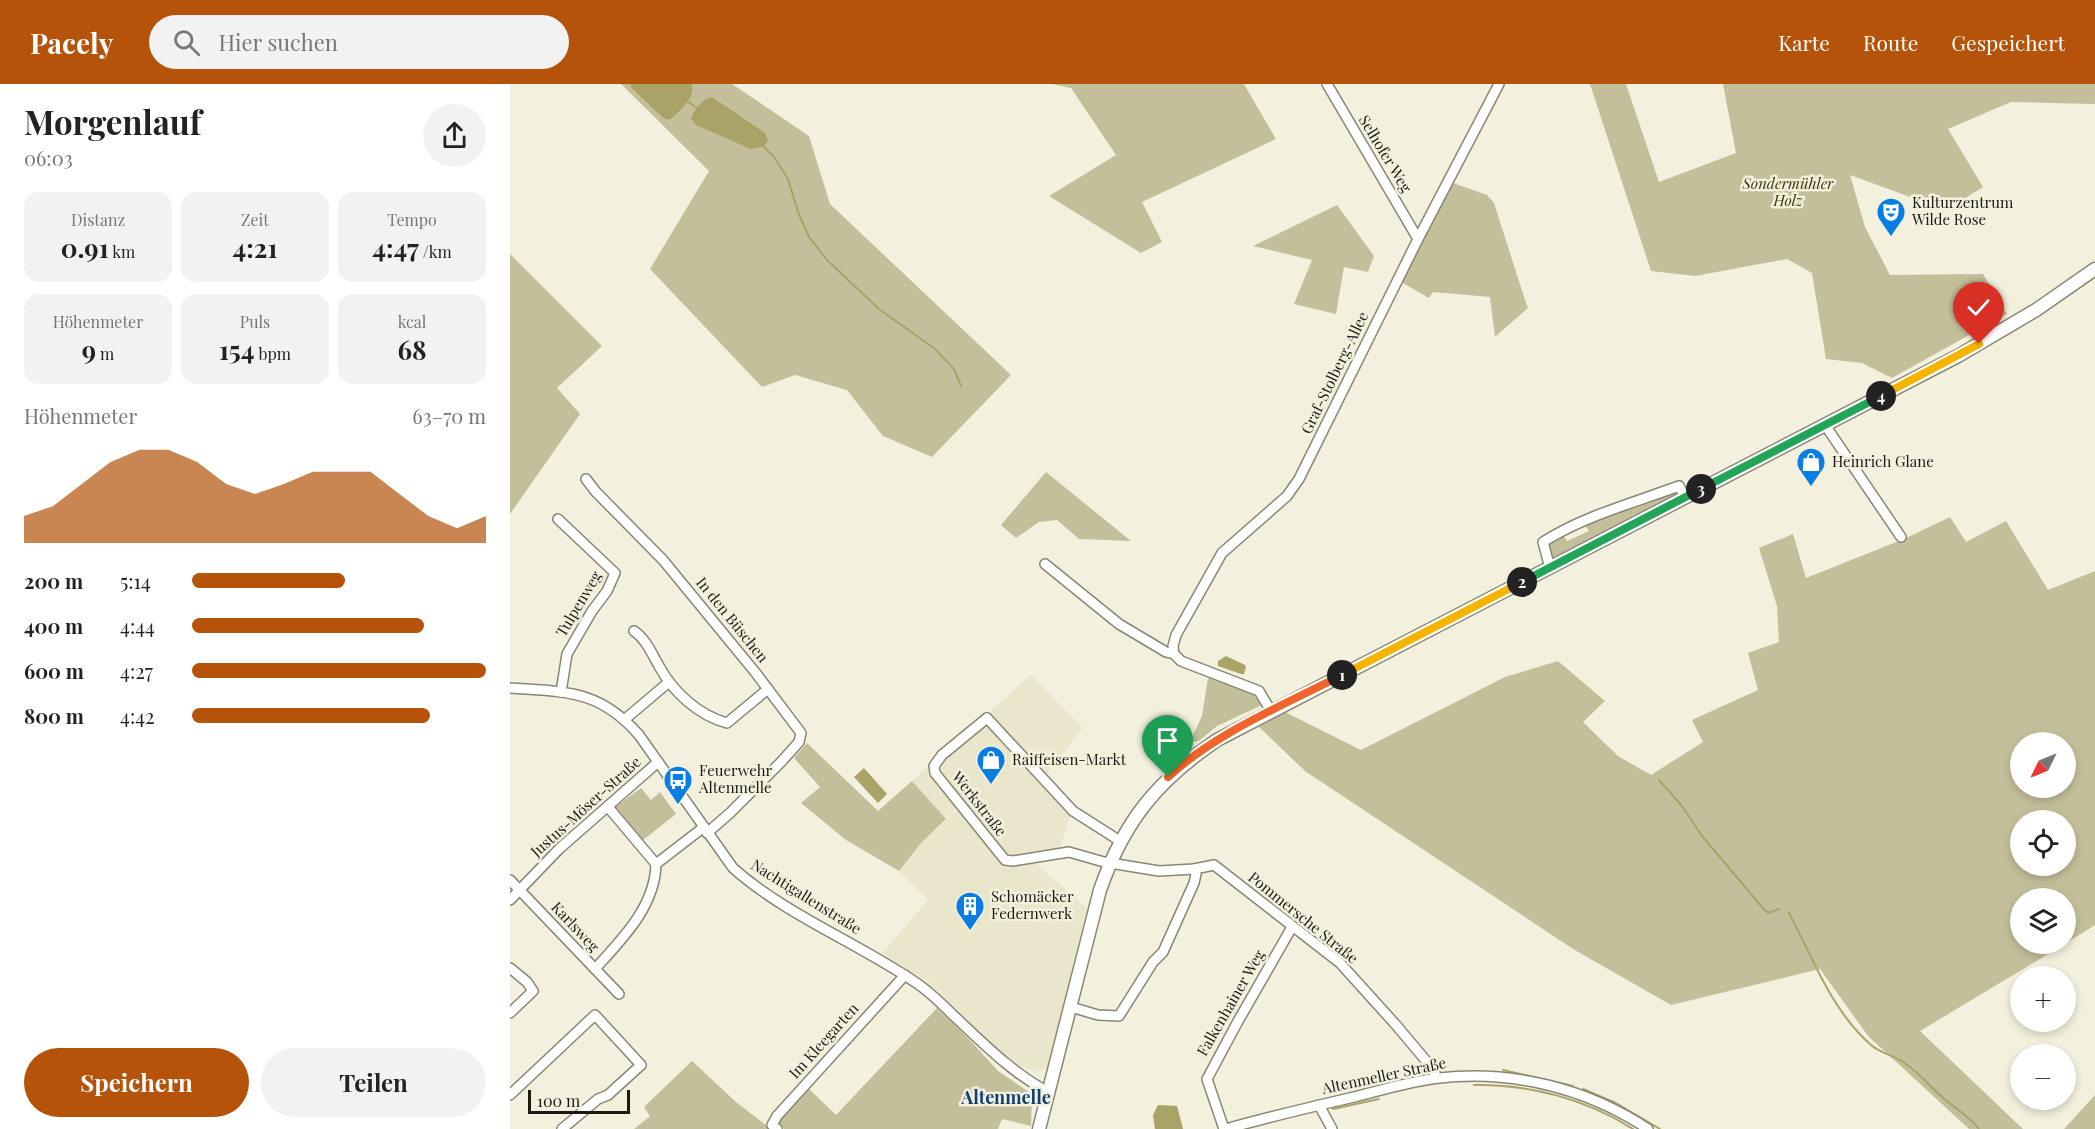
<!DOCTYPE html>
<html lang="de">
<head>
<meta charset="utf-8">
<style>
	:root { --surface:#fff; --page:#f2f2f2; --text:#222; --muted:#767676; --accent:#b45309 }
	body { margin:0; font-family:"Playfair Display",serif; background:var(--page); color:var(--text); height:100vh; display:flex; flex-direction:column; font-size:22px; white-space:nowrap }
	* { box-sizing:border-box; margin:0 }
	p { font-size:20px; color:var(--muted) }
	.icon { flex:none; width:33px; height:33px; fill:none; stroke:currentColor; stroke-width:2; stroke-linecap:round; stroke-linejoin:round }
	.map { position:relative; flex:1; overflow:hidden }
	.sheet { display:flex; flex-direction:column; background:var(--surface); width:510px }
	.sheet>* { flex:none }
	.needle { width:39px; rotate:227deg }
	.tools { position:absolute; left:1500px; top:648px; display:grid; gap:12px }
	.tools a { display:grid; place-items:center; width:66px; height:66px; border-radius:50%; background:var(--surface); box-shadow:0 3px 9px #0003; font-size:30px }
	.scale { position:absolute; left:18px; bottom:15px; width:102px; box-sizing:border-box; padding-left:6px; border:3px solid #1a1912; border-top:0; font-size:16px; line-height:21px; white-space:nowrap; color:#1a1912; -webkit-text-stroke:4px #f3f1dd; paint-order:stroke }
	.pin { position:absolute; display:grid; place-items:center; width:51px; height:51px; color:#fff; margin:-62px -26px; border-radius:50% 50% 50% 0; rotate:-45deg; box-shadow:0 0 6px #0007 }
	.pin .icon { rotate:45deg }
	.km { position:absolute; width:30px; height:30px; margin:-15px; border-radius:50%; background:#222; color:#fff; font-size:16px; line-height:30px; text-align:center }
	.round { display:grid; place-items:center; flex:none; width:63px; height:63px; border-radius:32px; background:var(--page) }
	.overview { display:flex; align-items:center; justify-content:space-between; height:102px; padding:0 24px }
	h1 { font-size:33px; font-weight:700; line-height:45px }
	.stats { display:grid; grid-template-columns:repeat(3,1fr); gap:9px; height:102px; padding:6px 24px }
	.stats div { display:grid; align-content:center; border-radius:15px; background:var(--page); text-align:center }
	.stats b { font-size:26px; font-weight:700 }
	.stats small { font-size:16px; font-weight:400 }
	.stats p { font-size:16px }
	.chart { height:168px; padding:12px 24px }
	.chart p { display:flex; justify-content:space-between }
	.chart svg { width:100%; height:108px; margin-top:6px; fill:var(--accent); opacity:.7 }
	.button { display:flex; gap:12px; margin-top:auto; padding:12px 24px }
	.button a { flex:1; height:69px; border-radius:36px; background:var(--accent); color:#fff; font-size:24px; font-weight:700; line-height:69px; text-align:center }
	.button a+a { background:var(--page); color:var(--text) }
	ul { padding:0 24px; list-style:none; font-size:20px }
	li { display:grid; grid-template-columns:96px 72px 1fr; align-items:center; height:45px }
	li i { height:15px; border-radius:8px; background:var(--accent) }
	header { display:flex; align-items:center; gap:36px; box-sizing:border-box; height:84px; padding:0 30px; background:var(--accent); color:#fff }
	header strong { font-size:28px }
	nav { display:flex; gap:33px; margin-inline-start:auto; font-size:21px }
	.search { width:420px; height:54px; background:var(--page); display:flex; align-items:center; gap:15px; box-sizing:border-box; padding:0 21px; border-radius:33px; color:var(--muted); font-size:22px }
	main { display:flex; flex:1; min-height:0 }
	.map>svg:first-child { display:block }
	.built { fill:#e9e6cb }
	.green { fill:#c3bf9a; fill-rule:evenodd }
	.water { fill:#a9a368 }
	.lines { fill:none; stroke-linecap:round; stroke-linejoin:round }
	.stream { stroke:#a9a368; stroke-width:2 }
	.minor-casing { stroke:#888775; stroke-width:12 }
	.major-casing { stroke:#888775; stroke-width:15 }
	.minor { stroke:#fff; stroke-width:9 }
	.major { stroke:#fff; stroke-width:12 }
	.split-1-casing { stroke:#fff; stroke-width:12 }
	.split-2-casing { stroke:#fff; stroke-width:12 }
	.split-3-casing { stroke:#fff; stroke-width:12 }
	.split-4-casing { stroke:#fff; stroke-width:12 }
	.split-5-casing { stroke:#fff; stroke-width:12 }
	.split-1 { stroke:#f0652b; stroke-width:8 }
	.split-2 { stroke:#f5b400; stroke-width:8 }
	.split-3 { stroke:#22a559; stroke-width:8 }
	.split-4 { stroke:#22a559; stroke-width:8 }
	.split-5 { stroke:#f5b400; stroke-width:8 }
	.labels { text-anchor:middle; stroke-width:5; stroke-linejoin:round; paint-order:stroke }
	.street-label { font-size:15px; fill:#1a1912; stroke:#f3f1dd }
	.park-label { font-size:15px; font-style:italic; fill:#3c3605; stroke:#f3f1dd }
	.poi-label { font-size:15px; fill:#1a1912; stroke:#f3f1dd; text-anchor:start }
	.quarter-label { font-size:18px; font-weight:bold; fill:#104173; stroke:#f3f1dd }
</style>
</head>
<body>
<header>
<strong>Pacely</strong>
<div class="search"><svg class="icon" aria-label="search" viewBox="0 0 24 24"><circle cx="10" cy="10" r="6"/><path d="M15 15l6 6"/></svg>Hier suchen</div>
<nav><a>Karte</a><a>Route</a><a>Gespeichert</a></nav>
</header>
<main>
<section class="sheet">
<div class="overview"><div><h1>Morgenlauf</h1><p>06:03</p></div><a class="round"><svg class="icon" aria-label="share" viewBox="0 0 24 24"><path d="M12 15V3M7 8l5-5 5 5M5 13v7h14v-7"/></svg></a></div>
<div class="stats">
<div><p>Distanz</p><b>0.91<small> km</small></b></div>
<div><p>Zeit</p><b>4:21</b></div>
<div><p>Tempo</p><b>4:47<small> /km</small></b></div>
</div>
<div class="stats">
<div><p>Höhenmeter</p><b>9<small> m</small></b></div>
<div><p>Puls</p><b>154<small> bpm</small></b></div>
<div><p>kcal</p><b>68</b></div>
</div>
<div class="chart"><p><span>Höhenmeter</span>63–70 m</p>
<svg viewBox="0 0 160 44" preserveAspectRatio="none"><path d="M0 44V33L10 29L20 20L30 11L40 6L50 6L60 11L70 20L80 24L90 20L100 15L110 15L120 15L130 24L140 33L150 38L160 33V44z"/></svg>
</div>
<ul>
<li><b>200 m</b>5:14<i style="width:52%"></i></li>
<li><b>400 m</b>4:44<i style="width:79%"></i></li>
<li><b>600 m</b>4:27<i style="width:100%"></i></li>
<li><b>800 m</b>4:42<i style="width:81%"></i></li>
</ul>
<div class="button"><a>Speichern</a><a>Teilen</a></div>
</section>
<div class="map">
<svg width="1585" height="1045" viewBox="0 0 1585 1045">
	<rect width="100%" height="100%" fill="#f3f1dd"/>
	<path class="built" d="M521,591L573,644L537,690L567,723L560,733L549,766L492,774L523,777L577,824L538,983L527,988L507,981L493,969L417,897L372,869L418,816L389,787L411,759L448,725V723L436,735L402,697Z"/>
	<g class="green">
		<path d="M111,0H120L121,4L153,34L182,2L180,0H222L299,52L320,120L501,291L422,373L373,352L337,306L285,291L252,303L140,185L199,87Z"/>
		<path d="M542,0H734L766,55L632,118L652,158L631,169L539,112L606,71L561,4Z"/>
		<path d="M1080,0H1116L1149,98L1226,69L1213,0H1585V20L1501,18L1438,45L1473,103L1436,126L1340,91L1355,143L1380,191L1473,190L1497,230L1382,294L1352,279L1316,275L1302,189L1277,175L1185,192L1141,187Z"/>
		<path d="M943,99L977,111L984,119L1016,219L1018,224L985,253L980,213L923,208L919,214L891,198Z"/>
		<path d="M827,121L864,172L858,188L834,183L826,230L784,220L802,176L743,162Z"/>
		<path d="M0,170L92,262L47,304L70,330L0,430Z"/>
		<path d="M536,388L621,457L569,455L547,436L529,438L506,454L491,441Z"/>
		<path d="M1163,408L1168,411L1166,414L1040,476L1037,467L1040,458L1053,451L1057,457L1079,447L1075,440Z"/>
		<path d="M1440,433L1456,458L1496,437L1538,506L1585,487V841L1556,859V814H1510V860H1555L1410,947L1513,1045H1459L1358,952L1310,885L1161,921L1063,865L795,687L749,643L775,628L851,666L995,593L1048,577L1095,617L1073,638L1108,672L1141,691L1193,658L1182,636L1248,606L1238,569L1269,558L1267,522L1249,464L1283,450L1296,494L1394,455ZM1510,658H1556V704H1510ZM1510,736H1556V782H1510Z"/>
		<path d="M698,594L746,610L752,621L707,642L689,657L680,658L692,632Z"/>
		<path d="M297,659L368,727L402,697L436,735L411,759L389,787L336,756L291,719L310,703L284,674Z"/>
		<path d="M131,704L141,716L150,708L166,730L133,756L104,724Z"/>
		<path d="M427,924L460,956L488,987L522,1010L521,1042L492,1035L488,1045H274L267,1036L297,1003L326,1031Z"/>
		<path d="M182,977L226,1018L261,1045H124L140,1032L134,1023Z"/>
		<path d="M1585,1011V1045H1554Z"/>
	</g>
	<g class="water">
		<path d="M120,0H180L182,1C184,16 170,26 160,36L153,34L121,4Z"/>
		<path d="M202,13L255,49L258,56L254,62L241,65L186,41L181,34C186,25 191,15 202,13Z"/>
		<path d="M716,572L735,581L736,583L734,590H731L708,582V577Z"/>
		<path d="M354,684L377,710L368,719L344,693Z"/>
		<path d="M648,1021L667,1022L673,1045H645L643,1031Z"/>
	</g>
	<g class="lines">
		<g class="stream">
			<path d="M177,17L187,24"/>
			<path d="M252,61L264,73L278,95L288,128L299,153L318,177L369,225L425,265L444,285L451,302"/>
			<path d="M1149,696L1172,722L1192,752L1252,823L1258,829L1269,825"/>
			<path d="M1279,829C1303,874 1321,926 1361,961C1370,969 1383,971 1393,978C1409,988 1417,1000 1431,1012C1442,1023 1460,1032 1469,1045"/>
			<path d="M993,986L1063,1002"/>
			<path d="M964,1001C1019,1000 1076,1015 1123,1045"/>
			<path d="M1073,1005L1106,1019L1150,1045"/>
			<path d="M823,1025L869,1015"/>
		</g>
		<g class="minor-casing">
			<g id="minor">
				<path d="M817,0L908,155"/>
				<path d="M1315,341L1391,453"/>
				<path d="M76,395L86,408L153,476L245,588L291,649L289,658L271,678L220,729L197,749"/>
				<path d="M48,435L105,489L97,507L82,527L57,570L51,608"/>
				<path d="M535,480L609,540L656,568L664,570L671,577L749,607L761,627"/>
				<path d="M1040,484L1033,458C1074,432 1123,419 1169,402L1175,413"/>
				<path d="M124,547C136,555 142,570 149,582C163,608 188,631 217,639L258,605"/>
				<path d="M664,570L663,562L666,551L712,469L777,412L789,395L908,155L989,0"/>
				<path d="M0,604C55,608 89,605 129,651L223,784C276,831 346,858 405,898C419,907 431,919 443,931C473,959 501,988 538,1008"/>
				<path d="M114,636L159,598"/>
				<path d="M98,723L146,780"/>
				<path d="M610,757L563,727L477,634L432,671L424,682L425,689L495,776L503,777L559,768L594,778L649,787L684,785L704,781L830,879L886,941L923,985L927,994"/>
				<path d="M0,796L109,910"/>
				<path d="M0,816L49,765L148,678"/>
				<path d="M0,884L17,898L23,907L0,929"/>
				<path d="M85,885C112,855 145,823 146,780L194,743"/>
				<path d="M561,923L588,931L609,932L643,878L653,868L684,799L686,790L684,785"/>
				<path d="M0,1011L85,931L131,981L98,1011L88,1015L52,1045"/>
				<path d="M809,1021L822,1045"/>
				<path d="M267,1045L262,1041L267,1032L395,891"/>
				<path d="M714,1045L697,995L727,939L782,843"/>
				<path d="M716,1045C758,1033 801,1023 844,1013C872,1006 901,997 929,994C1003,986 1076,1004 1138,1045"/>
			</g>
		</g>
		<g class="major-casing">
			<path id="major" d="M529,1045L590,806C614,737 647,697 707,656L1448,272L1526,226L1585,185"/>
		</g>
		<use href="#minor" class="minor"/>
		<use href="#major" class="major"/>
	</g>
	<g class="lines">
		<g class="split-1-casing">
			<path id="split-1" d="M658,693C707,648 772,622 832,591"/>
		</g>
		<g class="split-2-casing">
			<path id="split-2" d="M832,591L1012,498"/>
		</g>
		<g class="split-3-casing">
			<path id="split-3" d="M1012,498L1191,405"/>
		</g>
		<g class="split-4-casing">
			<path id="split-4" d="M1191,405L1371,312"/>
		</g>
		<g class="split-5-casing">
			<path id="split-5" d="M1371,312L1469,260"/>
		</g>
		<use href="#split-1" class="split-1"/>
		<use href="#split-2" class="split-2"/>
		<use href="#split-3" class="split-3"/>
		<use href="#split-4" class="split-4"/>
		<use href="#split-5" class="split-5"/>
	</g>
	<defs>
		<g id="theatre-pin" transform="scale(1.5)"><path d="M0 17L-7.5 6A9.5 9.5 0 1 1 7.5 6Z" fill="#087ee4" stroke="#f3f1dd"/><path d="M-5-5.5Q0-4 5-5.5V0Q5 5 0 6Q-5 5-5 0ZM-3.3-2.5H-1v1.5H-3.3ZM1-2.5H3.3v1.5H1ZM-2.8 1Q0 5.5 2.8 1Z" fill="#fff"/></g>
		<g id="shop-pin" transform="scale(1.5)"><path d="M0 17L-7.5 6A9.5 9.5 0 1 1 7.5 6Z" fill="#087ee4" stroke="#f3f1dd"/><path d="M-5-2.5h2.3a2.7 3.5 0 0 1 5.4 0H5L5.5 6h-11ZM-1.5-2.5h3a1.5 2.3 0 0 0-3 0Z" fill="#fff"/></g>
		<g id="bus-pin" transform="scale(1.5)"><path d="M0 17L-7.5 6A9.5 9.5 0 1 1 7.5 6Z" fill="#087ee4" stroke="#f3f1dd"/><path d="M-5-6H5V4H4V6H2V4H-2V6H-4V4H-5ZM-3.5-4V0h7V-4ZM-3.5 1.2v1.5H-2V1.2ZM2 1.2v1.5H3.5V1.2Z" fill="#fff"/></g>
		<g id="building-pin" transform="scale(1.5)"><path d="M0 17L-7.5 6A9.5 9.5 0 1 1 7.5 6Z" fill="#087ee4" stroke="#f3f1dd"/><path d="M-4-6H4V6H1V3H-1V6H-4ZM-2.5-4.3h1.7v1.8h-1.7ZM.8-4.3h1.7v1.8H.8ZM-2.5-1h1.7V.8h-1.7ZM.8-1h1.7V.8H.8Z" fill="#fff"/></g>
	</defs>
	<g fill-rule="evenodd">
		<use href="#theatre-pin" x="1381" y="128"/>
		<use href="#shop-pin" x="1301" y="378"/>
		<use href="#shop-pin" x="481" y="676"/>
		<use href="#bus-pin" x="168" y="696"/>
		<use href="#building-pin" x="460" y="822"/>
	</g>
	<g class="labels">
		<g class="street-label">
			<text transform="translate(875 70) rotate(59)" y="5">Selhofer Weg</text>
			<text transform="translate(825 289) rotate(-64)" y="5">Graf-Stolberg-Allee</text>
			<text transform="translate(69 520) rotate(-59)" y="5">Tulpenweg</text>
			<text transform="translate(222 536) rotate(51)" y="5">In den Büschen</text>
			<text transform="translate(469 720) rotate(52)" y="5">Werkstraße</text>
			<text transform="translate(76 723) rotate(-42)" y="5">Justus-Möser-Straße</text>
			<text transform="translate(296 813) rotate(32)" y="5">Nachtigallenstraße</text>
			<text transform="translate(793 834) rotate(39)" y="5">Pommersche Straße</text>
			<text transform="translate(65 843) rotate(47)" y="5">Karlsweg</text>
			<text transform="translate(721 919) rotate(-60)" y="5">Falkenhainer Weg</text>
			<text transform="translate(314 957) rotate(-48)" y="5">Im Kleegarten</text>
			<text transform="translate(874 992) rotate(-12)" y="5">Altenmeller Straße</text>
		</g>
		<g class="park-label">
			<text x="1278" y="105">Sondermühler<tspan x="1278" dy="17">Holz</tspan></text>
		</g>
		<g class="poi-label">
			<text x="1402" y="124">Kulturzentrum<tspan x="1402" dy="17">Wilde Rose</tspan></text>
			<text x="1322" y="383">Heinrich Glane</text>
			<text x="502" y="681">Raiffeisen-Markt</text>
			<text x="189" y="692">Feuerwehr<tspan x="189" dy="17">Altenmelle</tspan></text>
			<text x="481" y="818">Schomäcker<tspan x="481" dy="17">Federnwerk</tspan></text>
		</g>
		<g class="quarter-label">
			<text x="496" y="1020">Altenmelle</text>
		</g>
	</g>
</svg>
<div class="tools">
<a><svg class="needle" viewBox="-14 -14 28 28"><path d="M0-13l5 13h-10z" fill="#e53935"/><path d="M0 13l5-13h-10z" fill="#767676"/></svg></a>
<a><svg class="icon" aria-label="locate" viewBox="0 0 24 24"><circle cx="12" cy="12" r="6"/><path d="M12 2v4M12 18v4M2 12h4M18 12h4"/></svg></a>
<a><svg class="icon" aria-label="layers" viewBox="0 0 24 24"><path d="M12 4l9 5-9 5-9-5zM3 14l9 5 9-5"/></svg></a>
<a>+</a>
<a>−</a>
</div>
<div class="scale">100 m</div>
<div class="pin" style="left:658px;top:693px;background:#1e9e55"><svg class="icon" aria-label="arrive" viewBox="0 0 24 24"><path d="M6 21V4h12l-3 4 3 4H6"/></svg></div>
<div class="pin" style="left:1469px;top:260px;background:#d93025"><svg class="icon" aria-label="check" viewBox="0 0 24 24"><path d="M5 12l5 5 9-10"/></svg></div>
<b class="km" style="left:832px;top:591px">1</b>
<b class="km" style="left:1012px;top:498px">2</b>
<b class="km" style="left:1191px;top:405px">3</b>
<b class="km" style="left:1371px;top:312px">4</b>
</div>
</main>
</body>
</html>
